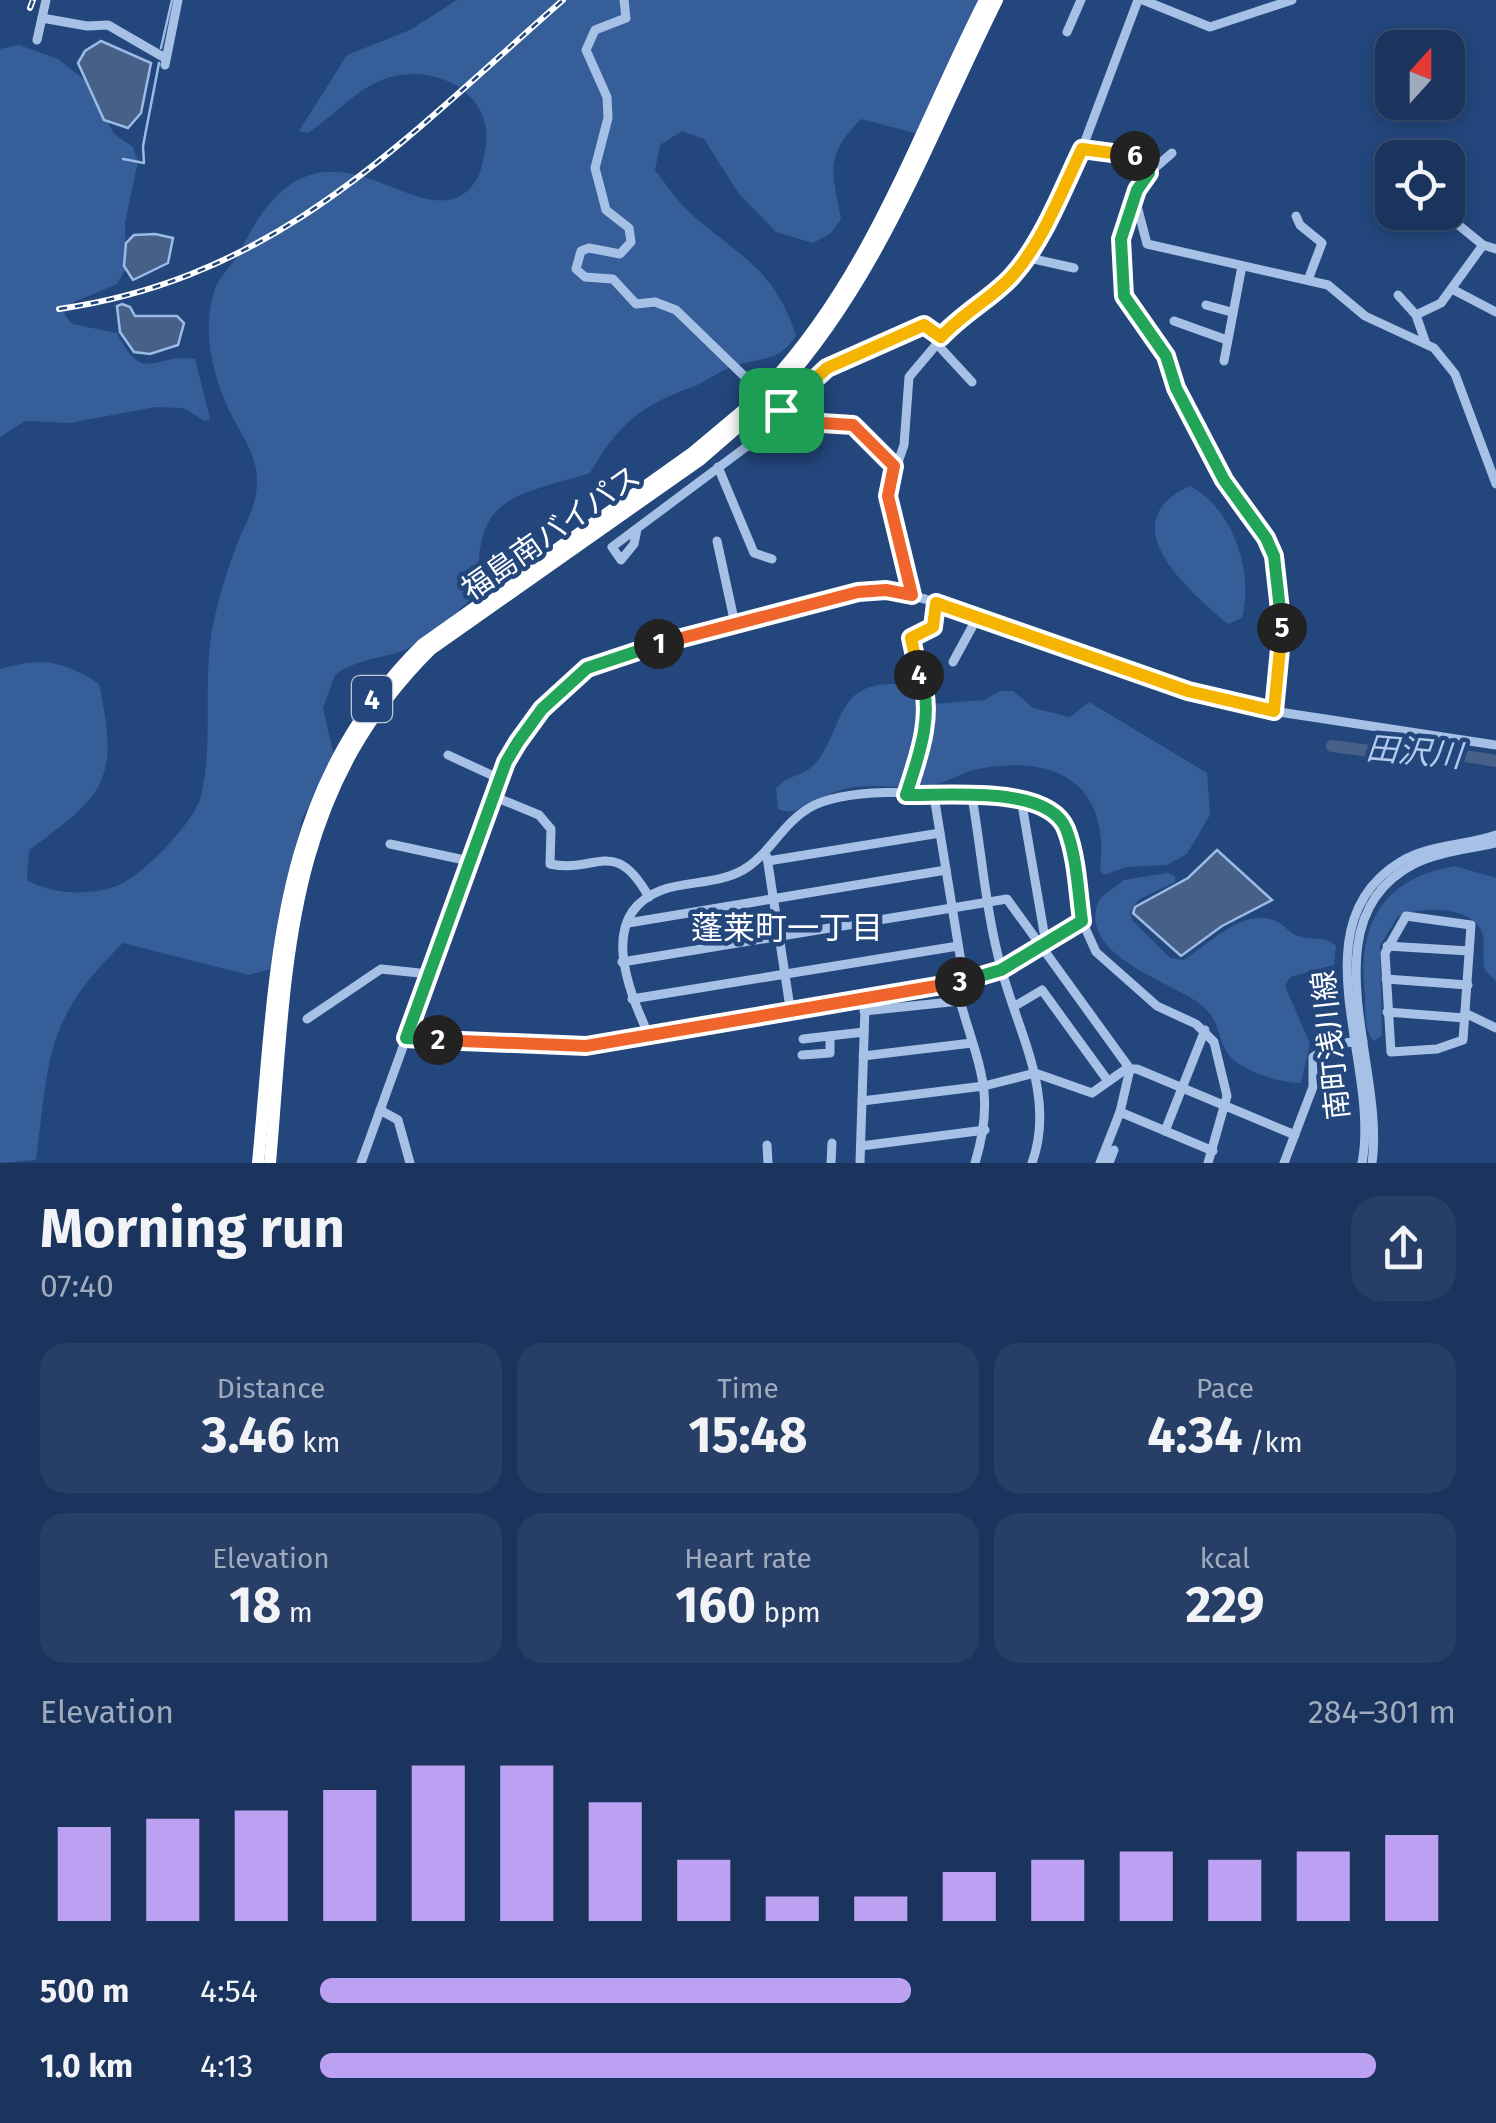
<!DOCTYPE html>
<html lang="en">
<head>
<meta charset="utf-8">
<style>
	:root { --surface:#1a345d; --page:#273f66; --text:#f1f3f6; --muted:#9faabc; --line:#384f72; --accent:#bca0f2 }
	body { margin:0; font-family:"Fira Sans","Noto Sans JP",sans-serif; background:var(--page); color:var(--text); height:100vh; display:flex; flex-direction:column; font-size:38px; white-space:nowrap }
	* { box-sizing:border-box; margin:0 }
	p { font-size:32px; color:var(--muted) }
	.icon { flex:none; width:55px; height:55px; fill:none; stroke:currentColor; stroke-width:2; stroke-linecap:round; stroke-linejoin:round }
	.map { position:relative; height:1163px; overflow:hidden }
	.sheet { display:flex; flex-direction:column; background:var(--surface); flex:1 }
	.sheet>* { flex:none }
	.needle { width:65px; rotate:21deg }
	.buttons { position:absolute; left:1375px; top:30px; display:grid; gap:20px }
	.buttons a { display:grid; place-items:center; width:90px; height:90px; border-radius:20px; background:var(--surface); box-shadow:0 5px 15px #0003,0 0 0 2px var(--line); font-size:50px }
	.pin { position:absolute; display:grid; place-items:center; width:85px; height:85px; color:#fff; margin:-42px; border-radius:20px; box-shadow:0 5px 15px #0006 }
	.km { position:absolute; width:50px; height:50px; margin:-25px; border-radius:50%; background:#222; color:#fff; font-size:28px; line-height:50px; text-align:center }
	.round { display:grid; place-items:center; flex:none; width:105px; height:105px; border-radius:30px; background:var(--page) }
	.head { display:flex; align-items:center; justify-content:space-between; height:170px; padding:0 40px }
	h1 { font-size:55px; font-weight:700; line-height:75px }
	.stats { display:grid; grid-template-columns:repeat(3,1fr); gap:15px; height:170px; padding:10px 40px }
	.stats div { display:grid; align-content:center; border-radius:25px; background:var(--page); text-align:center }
	.stats b { font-size:50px; font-weight:700 }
	.stats small { font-size:28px; font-weight:400 }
	.stats p { font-size:28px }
	.chart { height:280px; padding:20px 40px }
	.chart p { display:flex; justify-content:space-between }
	.chart svg { width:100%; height:180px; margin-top:10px; stroke:var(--accent); stroke-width:6 }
	ul { padding:0 40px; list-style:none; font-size:32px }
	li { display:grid; grid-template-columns:160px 120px 1fr; align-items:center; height:75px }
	li i { height:25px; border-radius:12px; background:var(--accent) }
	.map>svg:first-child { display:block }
	.green { fill:#365f9a }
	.water { fill:#466088; stroke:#9bbbe6; stroke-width:2.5 }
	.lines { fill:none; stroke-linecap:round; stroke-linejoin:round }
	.stream { stroke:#9bbbe6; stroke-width:2.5 }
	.river { stroke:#466088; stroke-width:12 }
	.minor { stroke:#a7c0e5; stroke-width:9 }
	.highway { stroke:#fff; stroke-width:12 }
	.rail-casing { stroke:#fff; stroke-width:6 }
	.rail { stroke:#23467c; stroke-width:2.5; stroke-dasharray:8; stroke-linecap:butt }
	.highway-bridge { stroke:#fff; stroke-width:12 }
	.split-1-casing { stroke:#fff; stroke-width:20 }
	.split-2-casing { stroke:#fff; stroke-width:20 }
	.split-3-casing { stroke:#fff; stroke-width:20 }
	.split-4-casing { stroke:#fff; stroke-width:20 }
	.split-5-casing { stroke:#fff; stroke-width:20 }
	.split-6-casing { stroke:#fff; stroke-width:20 }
	.split-7-casing { stroke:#fff; stroke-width:20 }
	.split-1 { stroke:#f0652b; stroke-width:12 }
	.split-2 { stroke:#22a559; stroke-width:12 }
	.split-3 { stroke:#f0652b; stroke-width:12 }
	.split-4 { stroke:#22a559; stroke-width:12 }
	.split-5 { stroke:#f5b400; stroke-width:12 }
	.split-6 { stroke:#22a559; stroke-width:12 }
	.split-7 { stroke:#f5b400; stroke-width:12 }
	.labels { text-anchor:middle; stroke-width:9; stroke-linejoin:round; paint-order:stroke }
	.shield { fill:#23467c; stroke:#bdc8d8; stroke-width:2.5 }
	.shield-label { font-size:28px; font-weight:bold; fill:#fff }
	.street-label { font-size:30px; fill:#fff; stroke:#23467c }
	.water-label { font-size:32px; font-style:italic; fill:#b2cbed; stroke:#23467c }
	.neighbourhood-label { font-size:32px; fill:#fff; stroke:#23467c }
</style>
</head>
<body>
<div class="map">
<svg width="1496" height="1163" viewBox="0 0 1496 1163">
	<rect width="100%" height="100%" fill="#23467c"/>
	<g class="green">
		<path d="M457,0H988L922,135L861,119C824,157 832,170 841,219L830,234L813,243L776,232L739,194L704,139L682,131L660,145L655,170C666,184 677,201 690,213C740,257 773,267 796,335C780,362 764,357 737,365C722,369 709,380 695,386C641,405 619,423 590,473C512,497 474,495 479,590C454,615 431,642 396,653C373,660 355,660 335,675L323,708L334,756L302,819L270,969L249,975L123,943C44,1020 50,1056 36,1160L0,1163V669C41,657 63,660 99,684C120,780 105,795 29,850L27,880C51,894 87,896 114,887C139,880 195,822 201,796C214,741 202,680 213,624C219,597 227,570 237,544C246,521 257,507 257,481C257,456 244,439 233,418C214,381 202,336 213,295C217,277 233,266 241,250C321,81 419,248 472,186C481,176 482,164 485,151C497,94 436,62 387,78C354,89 336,116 307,133L299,131L347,55L410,30Z"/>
		<path d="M19,45L58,59L86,81L114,134L133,147L138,161L125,223L126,269L117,284L74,302L64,314L72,324L117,333C144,386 152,353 195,359L210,419L205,421L183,408L156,407L69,423L25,421L0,437V49Z"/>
		<path d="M1190,486C1233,509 1254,571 1242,618L1228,624C1188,590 1109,523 1190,486Z"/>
		<path d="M894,684L933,704L984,700L1000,691H1013L1033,708L1070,717L1089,702L1207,773L1210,815L1187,854L1167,865L1126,867L1104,875L1100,870C1110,788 1062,755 983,768C965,770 950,782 933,785C902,791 871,781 841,790C821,795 797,819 778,809L776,789C786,775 805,776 816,763C844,728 835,683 894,684Z"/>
		<path d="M1455,866L1496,878V981L1485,970C1481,957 1487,941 1481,930C1468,905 1419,907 1398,916L1380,946L1382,1035L1374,1041C1363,1029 1366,1012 1365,996C1357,925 1381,879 1455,866Z"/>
		<path d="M1168,873L1175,876V882L1138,900L1130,912L1132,920L1170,958L1184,960C1207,945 1240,911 1270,919C1281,921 1288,932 1298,936C1312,941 1325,935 1336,946L1334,965L1290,977L1285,986L1310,1044L1301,1083C1282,1083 1243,1072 1230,1056C1215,1038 1223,1022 1200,1004C1171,981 1073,955 1100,898L1124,880Z"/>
	</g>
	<g class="water">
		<path d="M101,41L151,63L141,113L128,128L104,120L78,63L85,51Z"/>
		<path d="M155,234L173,238L168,263L133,280L124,266L126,243L134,235Z"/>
		<path d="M122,304L130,307L135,316H177L184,323L178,345L150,354L134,352L120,332L117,306Z"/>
		<path d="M1217,850L1272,900L1222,926L1181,956L1133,913L1135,907L1188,878Z"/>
	</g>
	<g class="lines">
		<g class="stream">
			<path d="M161,48L172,0"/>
			<path d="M123,159L144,163L143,146L159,63"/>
		</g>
		<path class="river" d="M1332,746L1370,751L1406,746L1496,761"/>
		<g class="minor">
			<path d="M624,0L626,18L595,30L586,50L607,97L608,118L595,168L606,210L629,228L631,242L620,254L589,248L581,251L576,269L585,277L613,279L636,304L655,302L676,310L776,407L806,422L853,425L894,466"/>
			<path d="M1138,0L1082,149L1132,155L1148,169L1121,239V283L1124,297L1167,356L1176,388L1213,460L1261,530L1273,556L1283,639L1274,711"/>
			<path d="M1143,0L1210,27L1292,0"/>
			<path d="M42,18L87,26L108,25L165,58"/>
			<path d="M1067,32L1081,0"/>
			<path d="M37,40L46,0"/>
			<path d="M165,65L178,0"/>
			<path d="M1149,173L1172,153"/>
			<path d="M1135,198L1147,244L1328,285L1365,316L1434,348L1455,374L1496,484"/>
			<path d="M1296,216L1300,225L1322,243L1308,280"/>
			<path d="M1456,223L1483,245"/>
			<path d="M1025,257L1074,268"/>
			<path d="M1452,289L1496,312"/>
			<path d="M1398,295L1416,315"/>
			<path d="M1206,305L1231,312"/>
			<path d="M1174,321L1227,340"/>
			<path d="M1425,341L1416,315L1441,303L1483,245L1496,249"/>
			<path d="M936,343L972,382"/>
			<path d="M1224,361L1242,266"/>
			<path d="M718,467L754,553L772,559"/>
			<path d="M637,529L634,544L621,560L612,547L746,447L827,367L924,325L941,337"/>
			<path d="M717,541L735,624"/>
			<path d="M912,595L888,491L904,445L909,377L963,313L1013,274L1082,149"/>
			<path d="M953,662L978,616"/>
			<path d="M448,755L500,779"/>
			<path d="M907,795L928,697L911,638L933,627L936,603"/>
			<path d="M493,796L539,815L551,829L550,864C597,874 614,835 649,897"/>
			<path d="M934,796L964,980"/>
			<path d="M972,797C982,854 986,915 1002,971C1019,1034 1056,1097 1032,1163"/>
			<path d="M1021,799L1046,944"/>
			<path d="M390,844L469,861"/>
			<path d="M767,857L791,1014"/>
			<path d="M768,861L940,833"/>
			<path d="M1406,916L1471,925L1463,1040L1437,1049L1391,1052L1385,953Z"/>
			<path d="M628,923L946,870"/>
			<path d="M1387,946L1469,951"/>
			<path d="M622,962L1007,899L1130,1069L1120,1112L1213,1151"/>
			<path d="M1386,979L1468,985"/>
			<path d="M632,999L958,946"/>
			<path d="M1015,1006L1042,990L1108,1081"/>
			<path d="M864,1011L960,1001C979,1067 996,1094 975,1163"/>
			<path d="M1387,1012L1465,1018"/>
			<path d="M1465,1013L1496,1028"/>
			<path d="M307,1019L381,969L429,974"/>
			<path d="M649,1036C630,993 595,915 662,890C688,881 718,884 743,870C769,855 782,824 809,808C857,780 970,798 1028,799L1055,813L1067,831L1082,921L1096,952L1157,1006L1196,1024L1214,1042L1227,1096L1208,1163"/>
			<path d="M405,1038L586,1046L870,1000L1001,970L1082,921"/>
			<path d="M803,1039L864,1032"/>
			<path d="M802,1055L830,1053V1036"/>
			<path d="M863,1056L972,1043"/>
			<path d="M862,1101L984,1086L1035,1073L1092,1093L1126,1069H1137L1295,1135"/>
			<path d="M380,1110L398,1120L410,1163"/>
			<path d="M1165,1131L1205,1030"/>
			<path d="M767,1145L768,1163"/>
			<path d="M861,1146L985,1130"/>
			<path d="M361,1163L506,762C532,719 564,677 611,657L857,592L886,590L925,599L1233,705L1496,745"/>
			<path d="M831,1163L832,1143"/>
			<path d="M860,1163L865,1006"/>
			<path d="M1100,1163L1120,1112"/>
			<path d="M1109,1163L1114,1150"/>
			<path d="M1284,1163L1313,1087V1057L1333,1044L1363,1041"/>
			<path d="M1362,1163C1381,1065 1296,926 1400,862C1429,844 1465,846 1496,835"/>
			<path d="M1372,1163C1386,1068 1305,920 1414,864C1437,852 1470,849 1496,843"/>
		</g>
		<g class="highway">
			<path d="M768,386C872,274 917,134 985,0"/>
			<path d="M776,392C880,278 929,136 997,0"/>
			<path d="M258,1163C277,968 273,793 422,645L691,454L753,402"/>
			<path d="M270,1163C287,968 282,797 431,649L701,459L761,407"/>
		</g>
		<g class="rail-casing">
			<g id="rail">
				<path d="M30,8L33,0"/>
				<path d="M59,309C280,277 404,139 563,0"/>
			</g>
		</g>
		<use href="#rail" class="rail"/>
		<g class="highway-bridge">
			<path d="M753,402L768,386"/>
			<path d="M761,407L776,392"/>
		</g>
	</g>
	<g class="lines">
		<g class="split-1-casing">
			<path id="split-1" d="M659,644L858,592L886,590L912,595L888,496L894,466L853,425L806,422L781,410"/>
		</g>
		<g class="split-2-casing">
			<path id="split-2" d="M438,1040L406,1038L506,762L518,742L542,709L587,668L659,644"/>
		</g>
		<g class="split-3-casing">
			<path id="split-3" d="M438,1040L586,1046L960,982"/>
		</g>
		<g class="split-4-casing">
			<path id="split-4" d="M919,675C936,710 918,759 906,795C948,796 1048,785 1066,829C1077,857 1078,892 1082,921L1001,970L960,982"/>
		</g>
		<g class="split-5-casing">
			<path id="split-5" d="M919,675L911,638L933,627L936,603L1188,691L1274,711L1282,628"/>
		</g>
		<g class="split-6-casing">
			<path id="split-6" d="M1135,156L1149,173L1137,190L1121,239L1124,296L1166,356L1176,388L1224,480L1266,538L1274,556L1282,628"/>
		</g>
		<g class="split-7-casing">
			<path id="split-7" d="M781,410L827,368L924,325L941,337C964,312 995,296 1013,275C1044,240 1062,190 1082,149L1135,156"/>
		</g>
		<use href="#split-1" class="split-1"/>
		<use href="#split-2" class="split-2"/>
		<use href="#split-3" class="split-3"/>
		<use href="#split-4" class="split-4"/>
		<use href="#split-5" class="split-5"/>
		<use href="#split-6" class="split-6"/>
		<use href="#split-7" class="split-7"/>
	</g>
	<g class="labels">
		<rect class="shield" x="352" y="676" width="40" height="46" rx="8"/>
		<g class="shield-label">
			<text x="372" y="709">4</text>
		</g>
		<g class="street-label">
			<text transform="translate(551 533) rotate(-35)" y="10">福島南バイパス</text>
			<text transform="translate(1331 1045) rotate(-96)" y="10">南町浅川線</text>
		</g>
		<g class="water-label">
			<text transform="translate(1414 752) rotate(5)" y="11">田沢川</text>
		</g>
		<g class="neighbourhood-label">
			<text x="787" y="939">蓬莱町一丁目</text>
		</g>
	</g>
</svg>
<div class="buttons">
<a><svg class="needle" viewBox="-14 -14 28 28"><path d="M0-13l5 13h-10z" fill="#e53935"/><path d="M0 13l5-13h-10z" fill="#9faabc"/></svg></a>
<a><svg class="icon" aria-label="locate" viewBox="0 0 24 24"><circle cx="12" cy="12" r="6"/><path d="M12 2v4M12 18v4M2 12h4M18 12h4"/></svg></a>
</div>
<div class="pin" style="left:781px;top:410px;background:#1e9e55"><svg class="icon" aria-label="arrive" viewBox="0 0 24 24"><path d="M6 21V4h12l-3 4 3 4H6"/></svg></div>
<b class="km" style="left:659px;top:644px">1</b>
<b class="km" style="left:438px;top:1040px">2</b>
<b class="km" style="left:960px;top:982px">3</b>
<b class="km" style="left:919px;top:675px">4</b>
<b class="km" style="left:1282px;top:628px">5</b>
<b class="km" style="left:1135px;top:156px">6</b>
</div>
<section class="sheet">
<div class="head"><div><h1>Morning run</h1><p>07:40</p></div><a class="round"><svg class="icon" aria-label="share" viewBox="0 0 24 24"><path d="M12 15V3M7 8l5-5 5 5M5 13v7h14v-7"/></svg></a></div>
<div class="stats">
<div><p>Distance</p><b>3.46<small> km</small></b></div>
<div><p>Time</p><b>15:48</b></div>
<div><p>Pace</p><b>4:34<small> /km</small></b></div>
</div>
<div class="stats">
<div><p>Elevation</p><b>18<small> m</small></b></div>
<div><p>Heart rate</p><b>160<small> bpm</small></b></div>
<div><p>kcal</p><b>229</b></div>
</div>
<div class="chart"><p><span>Elevation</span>284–301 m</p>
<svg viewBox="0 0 160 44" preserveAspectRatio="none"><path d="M5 44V21M15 44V19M25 44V17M35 44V12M45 44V6M55 44V6M65 44V15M75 44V29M85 44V38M95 44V38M105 44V32M115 44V29M125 44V27M135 44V29M145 44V27M155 44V23"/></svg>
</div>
<ul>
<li><b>500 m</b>4:54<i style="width:52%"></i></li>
<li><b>1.0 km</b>4:13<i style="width:93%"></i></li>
</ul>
</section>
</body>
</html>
